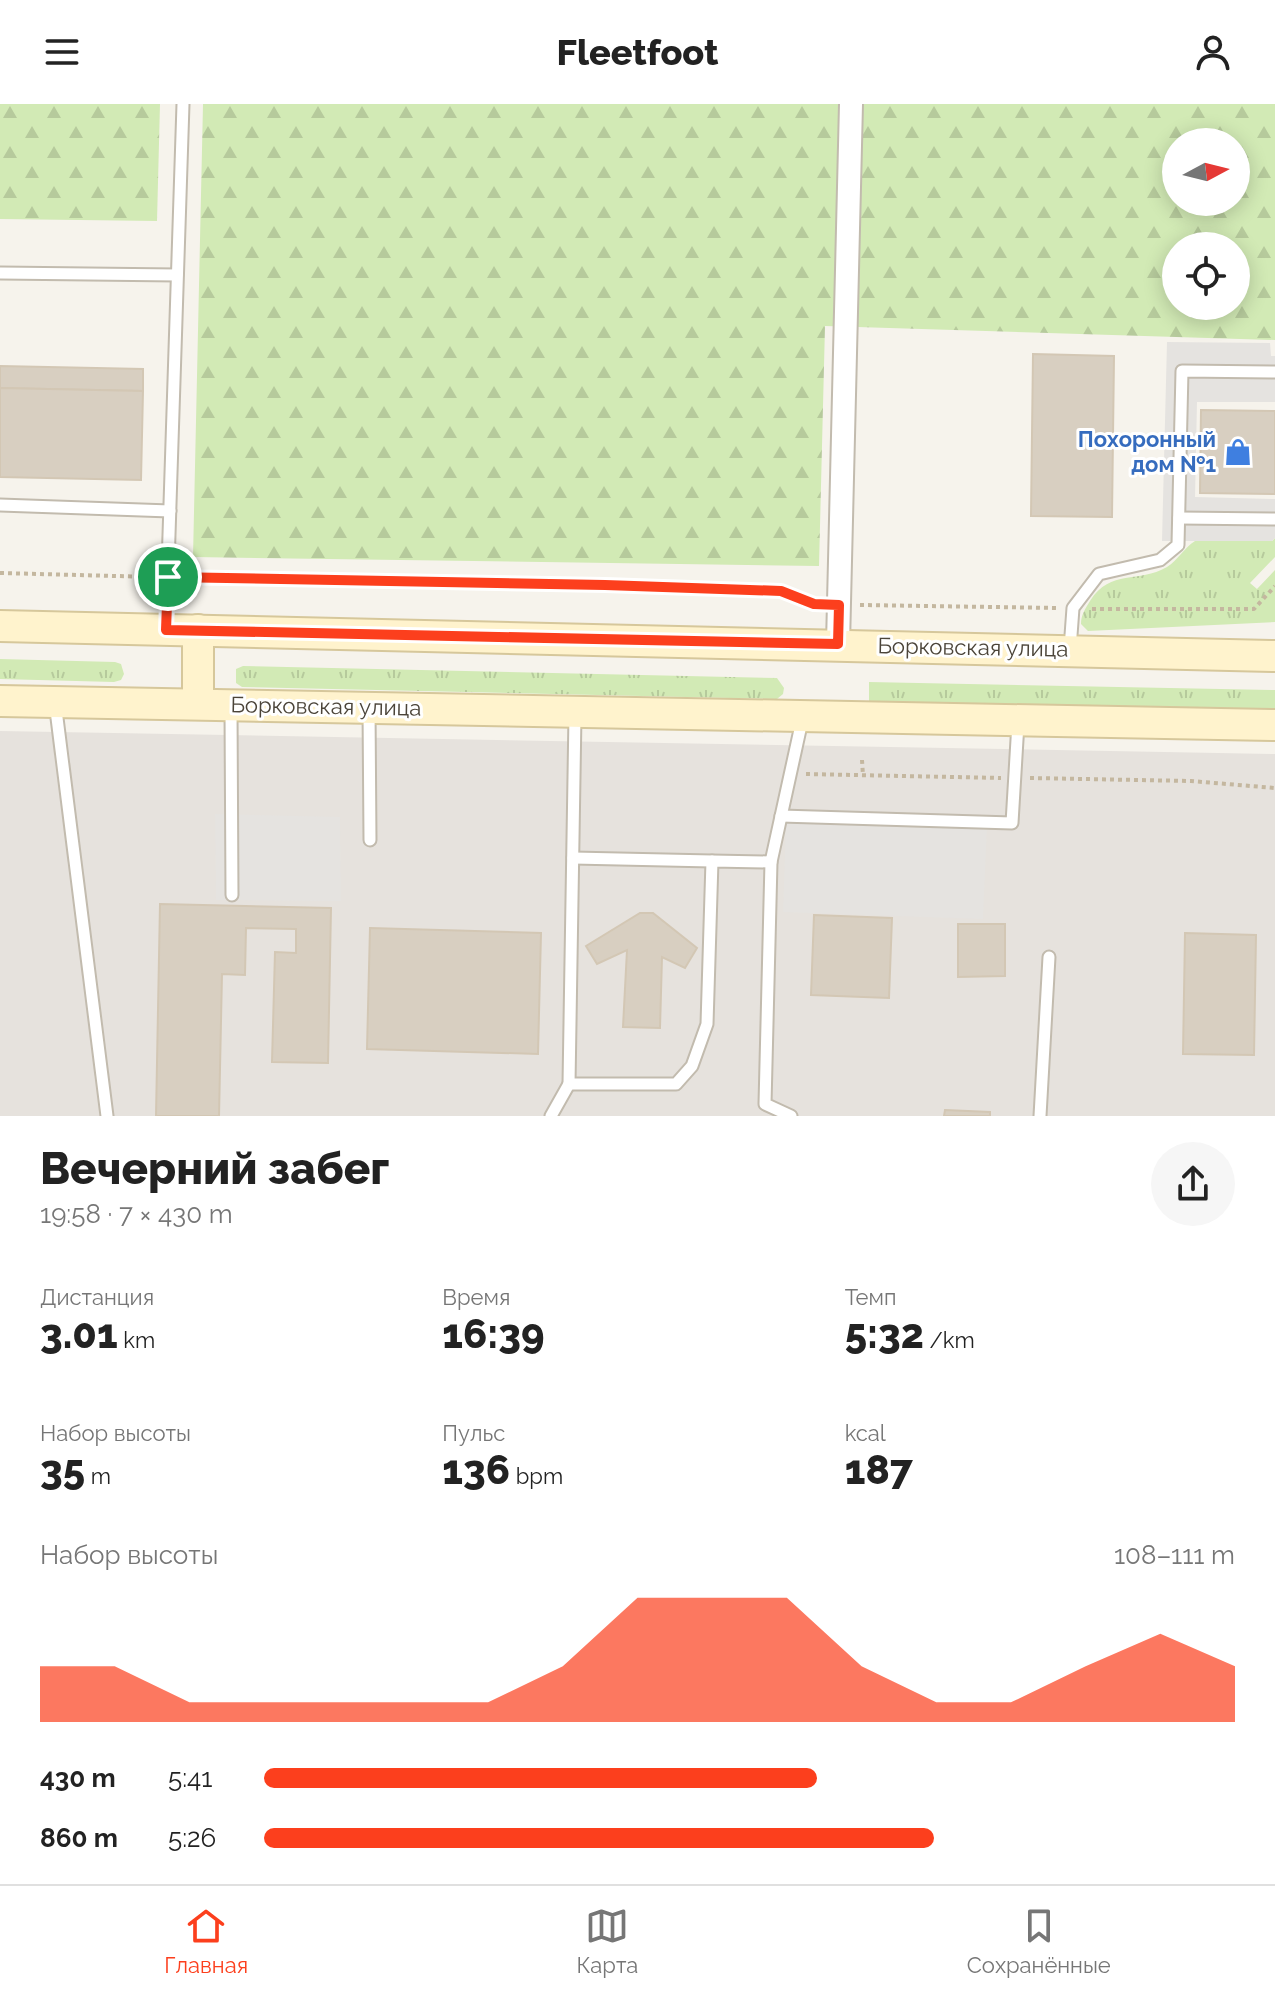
<!DOCTYPE html>
<html lang="ru">
<head>
<meta charset="utf-8">
<style>
	:root { --surface:#fff; --page:#f6f6f6; --text:#222; --muted:#767676; --line:#e0e0e0; --accent:#fc3f1d }
	body { margin:0; font-family:Raleway,sans-serif; background:var(--page); color:var(--text); height:100vh; display:flex; flex-direction:column; font-size:30px; white-space:nowrap }
	* { box-sizing:border-box; margin:0 }
	p { font-size:26px; color:var(--muted) }
	.icon { flex:none; width:44px; height:44px; fill:none; stroke:currentColor; stroke-width:2; stroke-linecap:round; stroke-linejoin:round }
	.map { position:relative; height:1012px; overflow:hidden }
	.side { display:flex; flex-direction:column; background:var(--surface); flex:1 }
	.side>* { flex:none }
	.needle { width:52px; rotate:83deg }
	.buttons { position:absolute; left:1162px; top:24px; display:grid; gap:16px }
	.buttons a { display:grid; place-items:center; width:88px; height:88px; border-radius:50%; background:var(--surface); box-shadow:0 4px 20px #0003; font-size:40px }
	.pin { position:absolute; display:grid; place-items:center; width:68px; height:68px; color:#fff; margin:-34px; border:4px solid #fff; border-radius:50%; box-shadow:0 2px 8px #0007 }
	.round { display:grid; place-items:center; flex:none; width:84px; height:84px; border-radius:42px; background:var(--page) }
	.headline { display:flex; align-items:center; justify-content:space-between; height:136px; padding:0 40px }
	h1 { font-size:44px; font-weight:800; line-height:60px }
	.stats { display:grid; grid-template-columns:repeat(3,1fr); gap:12px; height:136px; padding:8px 40px }
	.stats div { display:grid; align-content:center }
	.stats b { font-size:40px; font-weight:800 }
	.stats small { font-size:22px; font-weight:400 }
	.stats p { font-size:22px }
	.chart { height:224px; padding:16px 40px }
	.chart p { display:flex; justify-content:space-between }
	.chart svg { width:100%; height:144px; margin-top:8px; fill:var(--accent); opacity:.7 }
	ul { padding:0 40px; list-style:none; font-size:26px }
	li { display:grid; grid-template-columns:128px 96px 1fr; align-items:center; height:60px }
	li i { height:20px; border-radius:10px; background:var(--accent) }
	header { display:flex; justify-content:space-between; align-items:center; height:104px; padding:0 40px; background:var(--surface); font-size:36px; font-weight:800 }
	.tabs { display:flex; justify-content:space-around; align-items:center; height:112px; border-top:2px solid var(--line); background:var(--surface); font-size:22px; color:var(--muted) }
	.tabs a { display:grid; justify-items:center; gap:4px }
	.tabs .on { color:var(--accent) }
	.map>svg:first-child { display:block }
	.industrial { fill:#e6e2dd }
	.grass { fill:url(#grass-tufts) }
	.forest { fill:url(#forest-firs); fill-rule:evenodd }
	.parking { fill:#e5e3e0 }
	.building { fill:#d8cfc1; stroke:#d3c7b4; stroke-width:2 }
	.lines { fill:none; stroke-linecap:round; stroke-linejoin:round }
	.lane-casing { stroke:#c2bbae; stroke-width:15 }
	.street-casing { stroke:#c2bbae; stroke-width:26 }
	.secondary-casing { stroke:#d6c79b; stroke-width:34 }
	.path { stroke:#c4b79f; stroke-width:4; stroke-dasharray:4 4; stroke-linecap:butt }
	.lane { stroke:#fff; stroke-width:11 }
	.street { stroke:#fff; stroke-width:22 }
	.secondary { stroke:#fff3cd; stroke-width:30 }
	.route-casing { stroke:#fff; stroke-width:16 }
	.route { stroke:#fc3f1d; stroke-width:10 }
	.labels { text-anchor:middle; stroke-width:6; stroke-linejoin:round; paint-order:stroke }
	.shop-label { font-size:22px; font-weight:bold; fill:#366cbe; stroke:#fff; text-anchor:end }
	.street-label { font-size:22px; fill:#4b4439; stroke:#fff }
</style>
</head>
<body>
<header><svg class="icon" aria-label="menu" viewBox="0 0 24 24"><path d="M4 6h16M4 12h16M4 18h16"/></svg>Fleetfoot<svg class="icon" aria-label="person" viewBox="0 0 24 24"><circle cx="12" cy="8" r="4"/><path d="M4 21q1-7 8-7t8 7"/></svg></header>
<div class="map">
<svg width="1275" height="1012" viewBox="0 0 1275 1012">
	<defs>
		<pattern id="grass-tufts" width="24" height="20" patternUnits="userSpaceOnUse" patternTransform="scale(2)"><rect width="24" height="20" fill="#d2eab5"/><path d="M3 7l-1-3M5 7V3M7 7l1-3M15 17l-1-3M17 17v-4M19 17l1-3" fill="none" stroke="#b6ca9c"/></pattern>
		<pattern id="forest-firs" width="22" height="20" patternUnits="userSpaceOnUse" patternTransform="scale(2)"><rect width="22" height="20" fill="#d2eab5"/><path d="M5 1l3.5 6h-7zM16 11l3.5 6h-7z" fill="#b6ca9c"/></pattern>
	</defs>
	<rect width="100%" height="100%" fill="#f6f3ec"/>
	<path class="industrial" d="M0,627L1275,650V1012H0Z"/>
	<g class="grass">
		<path d="M1275,434V453L1250,479L1257,485L1275,466V518L1088,527L1081,520C1081,511 1085,505 1090,497C1111,464 1138,480 1167,463C1178,456 1184,444 1195,437H1272Z"/>
		<path d="M0,555L115,558L121,560L124,570L121,576L114,578L0,575Z"/>
		<path d="M243,562L777,574L784,584L783,590L777,595L242,583L236,579V565Z"/>
		<path d="M869,578L1275,586V606L869,598Z"/>
	</g>
	<g class="forest">
		<path d="M0,0H160L157,117L0,115Z"/>
		<path d="M203,0H1275V236L825,222L819,462L193,453ZM1176,38H1236V98H1176ZM1176,142H1236V202H1176Z"/>
	</g>
	<g class="parking">
		<path d="M1167,238L1270,239L1271,252H1275V298H1197L1195,393L1275,395V434L1272,437H1162Z"/>
		<path d="M215,710L340,713L341,797L216,796Z"/>
		<path d="M786,716L987,724L983,815L783,808Z"/>
	</g>
	<g class="building">
		<path d="M1033,250L1114,252L1112,413L1031,412Z"/>
		<path d="M0,262L143,265V287L0,284Z"/>
		<path d="M0,284L143,287L141,376L0,373Z"/>
		<path d="M1201,306L1275,307V390L1200,389Z"/>
		<path d="M160,800L331,804L328,959L272,958L275,848L296,849V825L246,824L245,871L222,870L219,1012H156Z"/>
		<path d="M640,809H653L697,844L685,864L662,853L660,924L623,923L627,846L597,860L586,842Z"/>
		<path d="M814,811L892,814L889,894L811,891Z"/>
		<path d="M958,820H1005V872L958,873Z"/>
		<path d="M370,824L541,829L538,950L367,945Z"/>
		<path d="M1185,829L1256,831L1254,951L1183,950Z"/>
		<path d="M945,1006L990,1008V1012H944Z"/>
	</g>
	<g class="lines">
		<g class="lane-casing">
			<g id="lane">
				<path d="M0,169L177,171"/>
				<path d="M0,401L170,407"/>
				<path d="M1179,414L1275,415"/>
				<path d="M166,523L183,0"/>
				<path d="M1070,545L1073,504L1099,470L1160,456L1178,441L1182,267L1275,268"/>
				<path d="M55,598L107,1012"/>
				<path d="M369,604L370,736"/>
				<path d="M231,605L232,791"/>
				<path d="M575,611L569,980H676L692,962L707,920L712,757L771,758L803,612"/>
				<path d="M781,712L1012,719L1018,619"/>
				<path d="M573,754L712,757"/>
				<path d="M771,758L765,1000L791,1012"/>
				<path d="M551,1012L569,980"/>
				<path d="M1040,1012L1049,853"/>
			</g>
		</g>
		<g class="street-casing">
			<path id="street" d="M838,540L851,0"/>
		</g>
		<g class="secondary-casing">
			<g id="secondary">
				<path d="M0,522L1275,552"/>
				<path d="M198,526V600"/>
				<path d="M0,597L1275,621"/>
			</g>
		</g>
		<g class="path">
			<path d="M0,469L154,473"/>
			<path d="M182,473L605,481L781,487L819,500"/>
			<path d="M860,501L1059,504"/>
			<path d="M1092,505H1254L1275,482"/>
			<path d="M862,656L863,672"/>
			<path d="M806,670L1001,674"/>
			<path d="M1030,674L1191,677L1275,684"/>
		</g>
		<use href="#lane" class="lane"/>
		<use href="#street" class="street"/>
		<use href="#secondary" class="secondary"/>
	</g>
	<g class="lines">
		<g class="route-casing">
			<path id="route" d="M168,473L605,481L781,487L814,500L839,501L838,540L166,526Z"/>
		</g>
		<use href="#route" class="route"/>
	</g>
	<defs>
		<g id="shop-bare" transform="scale(2.16)"><path d="M-5-2.5h2.3a2.7 3.5 0 0 1 5.4 0H5L5.5 6h-11ZM-1.5-2.5h3a1.5 2.3 0 0 0-3 0Z" fill="#3f7fe0" stroke="#fff" stroke-width="2.5" paint-order="stroke"/></g>
	</defs>
	<g fill-rule="evenodd">
		<use href="#shop-bare" x="1238" y="348"/>
	</g>
	<g class="labels">
		<g class="shop-label">
			<text x="1216" y="343">Похоронный<tspan x="1216" dy="25">дом №1</tspan></text>
		</g>
		<g class="street-label">
			<text transform="translate(973 543) rotate(1)" y="8">Борковская улица</text>
			<text transform="translate(326 602) rotate(1)" y="8">Борковская улица</text>
		</g>
	</g>
</svg>
<div class="buttons">
<a><svg class="needle" viewBox="-14 -14 28 28"><path d="M0-13l5 13h-10z" fill="#e53935"/><path d="M0 13l5-13h-10z" fill="#767676"/></svg></a>
<a><svg class="icon" aria-label="locate" viewBox="0 0 24 24"><circle cx="12" cy="12" r="6"/><path d="M12 2v4M12 18v4M2 12h4M18 12h4"/></svg></a>
</div>
<div class="pin" style="left:168px;top:473px;background:#1e9e55"><svg class="icon" aria-label="arrive" viewBox="0 0 24 24"><path d="M6 21V4h12l-3 4 3 4H6"/></svg></div>
</div>
<section class="side">
<div class="headline"><div><h1>Вечерний забег</h1><p>19:58 · 7 × 430 m</p></div><a class="round"><svg class="icon" aria-label="share" viewBox="0 0 24 24"><path d="M12 15V3M7 8l5-5 5 5M5 13v7h14v-7"/></svg></a></div>
<div class="stats">
<div><p>Дистанция</p><b>3.01<small> km</small></b></div>
<div><p>Время</p><b>16:39</b></div>
<div><p>Темп</p><b>5:32<small> /km</small></b></div>
</div>
<div class="stats">
<div><p>Набор высоты</p><b>35<small> m</small></b></div>
<div><p>Пульс</p><b>136<small> bpm</small></b></div>
<div><p>kcal</p><b>187</b></div>
</div>
<div class="chart"><p><span>Набор высоты</span>108–111 m</p>
<svg viewBox="0 0 160 44" preserveAspectRatio="none"><path d="M0 44V27L10 27L20 38L30 38L40 38L50 38L60 38L70 27L80 6L90 6L100 6L110 27L120 38L130 38L140 27L150 17L160 27V44z"/></svg>
</div>
<ul>
<li><b>430 m</b>5:41<i style="width:57%"></i></li>
<li><b>860 m</b>5:26<i style="width:69%"></i></li>
</ul>
</section>
<nav class="tabs">
<a class="on"><svg class="icon" aria-label="home" viewBox="0 0 24 24"><path d="M3 11l9-7 9 7M6 9v11h12V9"/></svg>Главная</a>
<a><svg class="icon" aria-label="map" viewBox="0 0 24 24"><path d="M3 6l6-2 6 2 6-2v14l-6 2-6-2-6 2zM9 4v14M15 6v14"/></svg>Карта</a>
<a><svg class="icon" aria-label="saved" viewBox="0 0 24 24"><path d="M7 4h10v16l-5-4-5 4z"/></svg>Сохранённые</a>
</nav>
</body>
</html>
